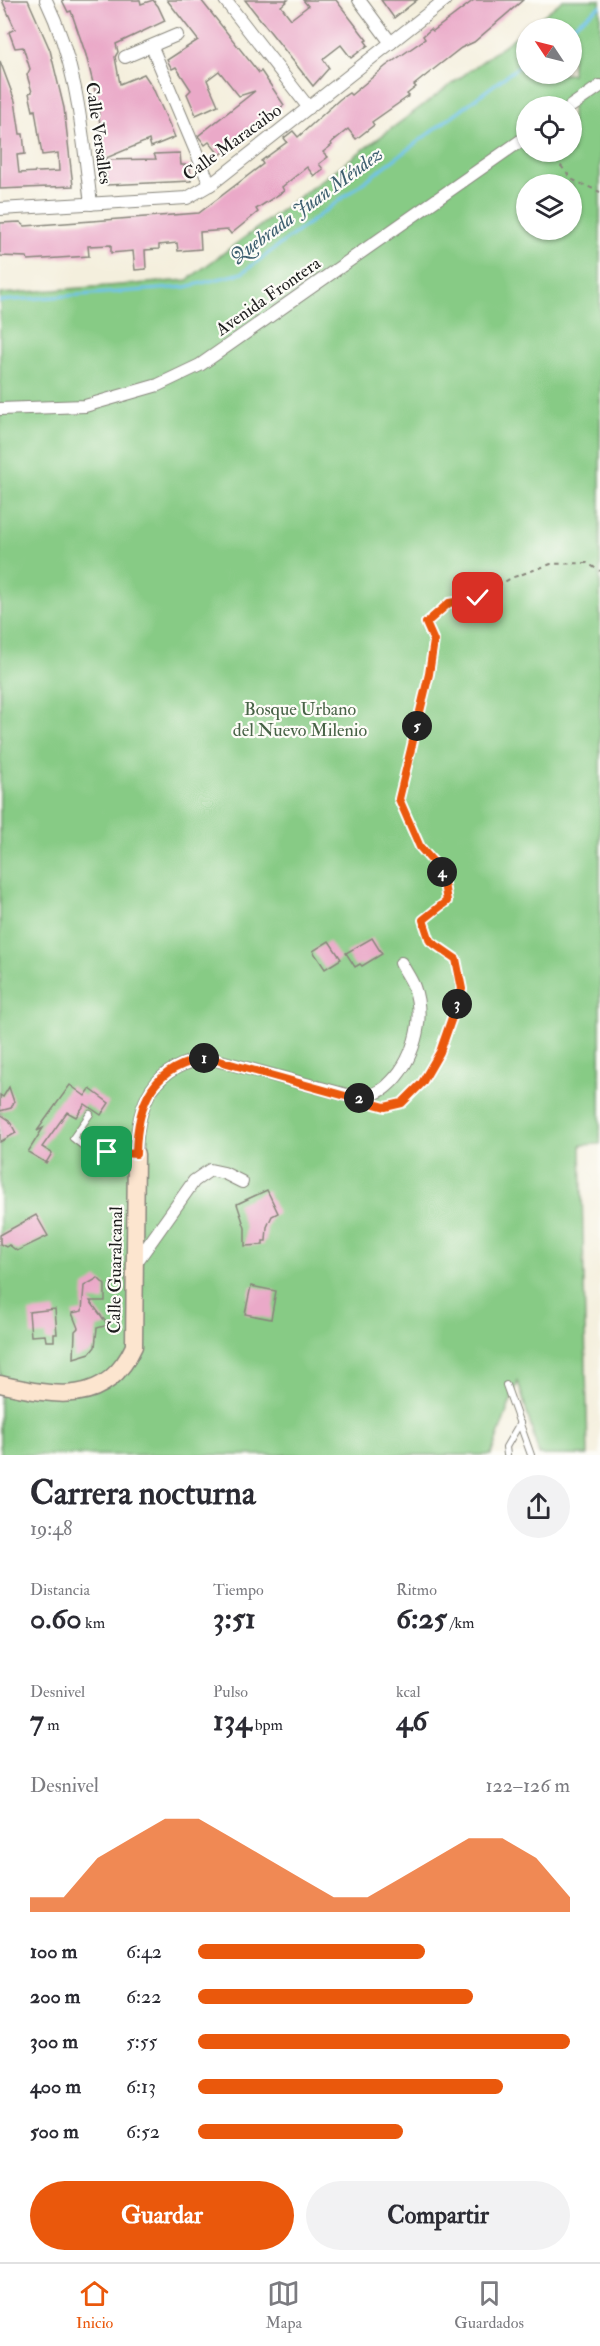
<!DOCTYPE html>
<html lang="es">
<head>
<meta charset="utf-8">
<style>
	:root { --surface:#fff; --page:#f2f2f3; --text:#2b2b33; --muted:#7c7c81; --line:#e1e1e2; --accent:#ea580c }
	body { margin:0; font-family:"IM FELL Double Pica",serif; background:var(--page); color:var(--text); height:100vh; display:flex; flex-direction:column; font-size:22px; white-space:nowrap }
	* { box-sizing:border-box; margin:0 }
	p { font-size:20px; color:var(--muted) }
	.icon { flex:none; width:33px; height:33px; fill:none; stroke:currentColor; stroke-width:2; stroke-linecap:round; stroke-linejoin:round }
	.map { position:relative; height:1455px; overflow:hidden }
	.side { display:flex; flex-direction:column; background:var(--surface); flex:1 }
	.side>* { flex:none }
	.needle { width:39px; rotate:305deg }
	.buttons { position:absolute; left:516px; top:18px; display:grid; gap:12px }
	.buttons a { display:grid; place-items:center; width:66px; height:66px; border-radius:50%; background:var(--surface); box-shadow:0 2px 4px #0004; font-size:30px }
	.pin { position:absolute; display:grid; place-items:center; width:51px; height:51px; color:#fff; margin:-26px; border-radius:12px; box-shadow:0 3px 9px #0006 }
	.km { position:absolute; width:30px; height:30px; margin:-15px; border-radius:50%; background:#222; color:#fff; font-size:16px; line-height:30px; text-align:center }
	.round { display:grid; place-items:center; flex:none; width:63px; height:63px; border-radius:32px; background:var(--page) }
	.summary { display:flex; align-items:center; justify-content:space-between; height:102px; padding:0 30px }
	h1 { font-size:33px; font-weight:700; line-height:45px }
	.metrics { display:grid; grid-template-columns:repeat(3,1fr); gap:9px; height:102px; padding:6px 30px }
	.metrics div { display:grid; align-content:center }
	.metrics b { font-size:30px; font-weight:700 }
	.metrics small { font-size:16px; font-weight:400 }
	.metrics p { font-size:16px }
	.chart { height:168px; padding:12px 30px }
	.chart p { display:flex; justify-content:space-between }
	.chart svg { width:100%; height:108px; margin-top:6px; fill:var(--accent); opacity:.7 }
	.button { display:flex; gap:12px; margin-top:auto; padding:12px 30px }
	.button a { flex:1; height:69px; border-radius:36px; background:var(--accent); color:#fff; font-size:24px; font-weight:700; line-height:69px; text-align:center }
	.button a+a { background:var(--page); color:var(--text) }
	ul { padding:0 30px; list-style:none; font-size:20px }
	li { display:grid; grid-template-columns:96px 72px 1fr; align-items:center; height:45px }
	li i { height:15px; border-radius:8px; background:var(--accent) }
	.tab-bar { display:flex; justify-content:space-around; align-items:center; height:84px; border-top:2px solid var(--line); background:var(--surface); font-size:16px; color:var(--muted) }
	.tab-bar a { display:grid; justify-items:center; gap:3px }
	.tab-bar .on { color:var(--accent) }
	.map>svg:first-child { display:block }
	.green { fill:#87cb85; stroke:#527450; stroke-width:1.5; fill-rule:evenodd }
	.lines { fill:none; stroke-linecap:round; stroke-linejoin:round }
	.stream { stroke:#6fc3ec; stroke-width:3 }
	.building { fill:#eaa9c8 }
	.lane-casing { stroke:#88867c; stroke-width:8 }
	.street-casing { stroke:#88867c; stroke-width:14 }
	.secondary-casing { stroke:#88867c; stroke-width:19 }
	.path { stroke:#88867c; stroke-width:2; stroke-dasharray:4.5 4.5; stroke-linecap:butt }
	.lane { stroke:#fff; stroke-width:6 }
	.street { stroke:#fff; stroke-width:12 }
	.secondary { stroke:#fce5cf; stroke-width:16 }
	.route-casing { stroke:#fff; stroke-width:12 }
	.route { stroke:#ea580c; stroke-width:8 }
	.labels { text-anchor:middle; stroke-width:4.5; stroke-linejoin:round; paint-order:stroke }
	.street-label { font-size:18px; fill:#1c1c1c; stroke:#fdfcf7 }
	.park-label { font-size:18px; fill:#476246; stroke:#fdfcf7 }
	.water-label { font-size:20px; font-style:italic; fill:#3d5f6f; stroke:#fdfcf7 }
</style>
</head>
<body>
<div class="map">
<svg width="600" height="1455" viewBox="0 0 600 1455">
	<rect width="100%" height="100%" fill="#fdfcf7"/>
	<filter id="ink" filterUnits="userSpaceOnUse"><feTurbulence type="fractalNoise" baseFrequency=".0167" numOctaves="2"/><feDisplacementMap in="SourceGraphic" scale="12" xChannelSelector="R" yChannelSelector="G"/><feConvolveMatrix kernelMatrix="1 2 1 2 8 2 1 2 1" color-interpolation-filters="sRGB"/></filter>
	<filter id="wash" filterUnits="userSpaceOnUse"><feTurbulence type="fractalNoise" baseFrequency=".008" numOctaves="4" result="noise"/><feDisplacementMap in="SourceGraphic" scale="24" xChannelSelector="R" yChannelSelector="G"/><feGaussianBlur stdDeviation="1.35" result="paint"/><feColorMatrix in="noise" values="0 0 0 0 0 0 0 0 0 0 0 0 0 0 0 0 0 1.4 0 .05"/><feComposite in="paint" operator="in"/></filter>
	<g filter="url(#wash)">
		<rect width="100%" height="100%" fill="#f4efdd"/>
		<path class="green" d="M563,0H600V1144L581,1145L588,1455H539L518,1381L491,1455H0V294L187,280L526,29V74H572V28H527ZM526,106H572V152H526ZM526,184H572V230H526Z"/>
		<g class="lines">
			<g class="stream">
				<path d="M570,28L600,6"/>
				<path d="M0,301L186,287L242,273L526,61"/>
			</g>
		</g>
		<g id="blocks">
			<g class="building">
				<path d="M2,0H28L50,50L64,108L73,186L0,189V61L15,101L20,134H23L25,154L17,155L19,173L59,171L58,153L42,155L35,110L33,111L29,93L32,92L27,75L30,69L23,47L15,48L9,32L15,29Z"/>
				<path d="M62,0H140L141,4L153,0L158,6L165,21L116,44L118,52L115,57L120,84L144,74L152,86L175,137L151,147L149,140L104,159L97,99L86,55L71,11L68,12Z"/>
				<path d="M167,0H201L259,73L261,71L284,105L220,155L209,142L205,145L198,136L255,91L239,96L219,71L207,80L218,105L196,115L187,94L191,90L176,67L172,69L167,60L198,40Z"/>
				<path d="M245,0H288L281,6L291,19L308,6L303,0H336L367,40L365,41L368,45L351,58L341,45L323,59L329,68L313,86Z"/>
				<path d="M381,0H417L394,18Z"/>
				<path d="M474,0H523L474,42L461,48L434,69L414,85L416,87L407,94L409,96L372,122L374,125L356,139L348,129L331,143L332,145L323,152L328,157L319,164L323,169L314,176L307,167L282,187L284,191L256,209L258,212L231,234L228,230L200,232L201,249L178,251L177,243L159,245V249L145,250L146,269L135,270L133,251L111,253V245L88,246L89,256L28,260L27,257L0,256V223L20,222L25,226L199,213L263,164L261,161L287,142L284,138L293,131L298,137L340,99L349,93L351,95L386,66L425,39L423,36L431,29L433,31Z"/>
				<path d="M180,153L181,165H190L191,181L107,185L105,160L156,159L154,154Z"/>
				<path d="M372,938L382,954L362,966L360,964L355,967L346,953Z"/>
				<path d="M329,941L341,959L325,969L313,951Z"/>
				<path d="M70,1085L85,1096L90,1089L109,1103L101,1115L85,1104L76,1117L67,1112L42,1147L52,1153L46,1163L28,1152L43,1128L37,1131Z"/>
				<path d="M9,1087L14,1102L11,1108L0,1111V1095L3,1097Z"/>
				<path d="M0,1114L9,1120L16,1133L0,1142Z"/>
				<path d="M267,1190L278,1213L272,1216L267,1227L266,1241H263V1245L245,1246V1228L237,1204Z"/>
				<path d="M36,1215L48,1236L17,1251L9,1245L6,1247L0,1244V1235Z"/>
				<path d="M98,1278L105,1285V1301H90L108,1325L97,1328L95,1347L90,1353L74,1358L75,1331L78,1328L72,1313L82,1311L84,1286Z"/>
				<path d="M251,1286L276,1291L271,1319L245,1314Z"/>
				<path d="M55,1309L57,1334H54V1341H46L45,1335L31,1336L29,1312Z"/>
			</g>
		</g>
	</g>
	<g filter="url(#ink)">
		<use href="#blocks" fill-opacity="0" stroke="#88867c" stroke-width="1.5"/>
		<g class="lines">
			<g class="lane-casing">
				<g id="lane">
					<path d="M90,1114L73,1138L87,1149L135,1154"/>
					<path d="M506,1385L531,1455"/>
					<path d="M507,1455L506,1447L520,1423"/>
				</g>
			</g>
			<g class="street-casing">
				<g id="street">
					<path d="M46,0C78,66 82,132 91,204"/>
					<path d="M225,0L309,108"/>
					<path d="M359,0L391,43"/>
					<path d="M152,47L210,185"/>
					<path d="M125,57L177,35"/>
					<path d="M571,106L600,86"/>
					<path d="M0,209L187,198L213,183L445,0"/>
					<path d="M0,409L85,406L158,385L200,365L526,137"/>
					<path d="M136,1154C137,1102 153,1065 209,1058L362,1099C370,1095 381,1092 387,1086C413,1063 426,1020 414,987C411,979 405,971 401,963"/>
					<path d="M135,1264L194,1181L210,1170L224,1173L242,1182"/>
				</g>
			</g>
			<g class="secondary-casing">
				<path id="secondary" d="M0,1384C54,1396 106,1408 134,1346L136,1154"/>
			</g>
			<g class="path">
				<path d="M549,152L573,180L600,192"/>
				<path d="M379,1105C418,1120 456,1020 461,991C463,982 458,968 456,959L431,941L423,920L447,901L442,872L420,847L399,799L429,673L434,641L426,623L449,603L478,598L511,578L551,564L587,563L600,571"/>
			</g>
			<use href="#lane" class="lane"/>
			<use href="#street" class="street"/>
			<use href="#secondary" class="secondary"/>
		</g>
	</g>
	<g class="lines" filter="url(#ink)">
		<g class="route-casing">
			<path id="route" d="M107,1152L136,1154C137,1102 153,1065 209,1058L385,1107L402,1103L422,1083L440,1052L462,989L456,959L430,941L423,920L447,901L442,872L420,847L399,799L429,674L434,641L426,623L449,603L478,598"/>
		</g>
		<use href="#route" class="route"/>
	</g>
	<g class="labels">
		<g class="street-label">
			<text transform="translate(99 133) rotate(82)" y="6">Calle Versalles</text>
			<text transform="translate(232 142) rotate(-36)" y="6">Calle Maracaibo</text>
			<text transform="translate(268 296) rotate(-35)" y="6">Avenida Frontera</text>
			<text transform="translate(115 1270) rotate(-89)" y="6">Calle Guaralcanal</text>
		</g>
		<g class="park-label">
			<text x="300" y="715">Bosque Urbano<tspan x="300" dy="21">del Nuevo Milenio</tspan></text>
		</g>
		<g class="water-label">
			<text transform="translate(306 205) rotate(-36)" y="7">Quebrada Juan Méndez</text>
		</g>
	</g>
</svg>
<div class="buttons">
<a><svg class="needle" viewBox="-14 -14 28 28"><path d="M0-13l5 13h-10z" fill="#e53935"/><path d="M0 13l5-13h-10z" fill="#7c7c81"/></svg></a>
<a><svg class="icon" aria-label="locate" viewBox="0 0 24 24"><circle cx="12" cy="12" r="6"/><path d="M12 2v4M12 18v4M2 12h4M18 12h4"/></svg></a>
<a><svg class="icon" aria-label="layers" viewBox="0 0 24 24"><path d="M12 4l9 5-9 5-9-5zM3 14l9 5 9-5"/></svg></a>
</div>
<div class="pin" style="left:107px;top:1152px;background:#1e9e55"><svg class="icon" aria-label="arrive" viewBox="0 0 24 24"><path d="M6 21V4h12l-3 4 3 4H6"/></svg></div>
<div class="pin" style="left:478px;top:598px;background:#d93025"><svg class="icon" aria-label="check" viewBox="0 0 24 24"><path d="M5 12l5 5 9-10"/></svg></div>
<b class="km" style="left:204px;top:1058px">1</b>
<b class="km" style="left:359px;top:1098px">2</b>
<b class="km" style="left:457px;top:1004px">3</b>
<b class="km" style="left:442px;top:872px">4</b>
<b class="km" style="left:417px;top:726px">5</b>
</div>
<section class="side">
<div class="summary"><div><h1>Carrera nocturna</h1><p>19:48</p></div><a class="round"><svg class="icon" aria-label="share" viewBox="0 0 24 24"><path d="M12 15V3M7 8l5-5 5 5M5 13v7h14v-7"/></svg></a></div>
<div class="metrics">
<div><p>Distancia</p><b>0.60<small> km</small></b></div>
<div><p>Tiempo</p><b>3:51</b></div>
<div><p>Ritmo</p><b>6:25<small> /km</small></b></div>
</div>
<div class="metrics">
<div><p>Desnivel</p><b>7<small> m</small></b></div>
<div><p>Pulso</p><b>134<small> bpm</small></b></div>
<div><p>kcal</p><b>46</b></div>
</div>
<div class="chart"><p><span>Desnivel</span>122–126 m</p>
<svg viewBox="0 0 160 44" preserveAspectRatio="none"><path d="M0 44V38L10 38L20 22L30 14L40 6L50 6L60 14L70 22L80 30L90 38L100 38L110 30L120 22L130 14L140 14L150 22L160 38V44z"/></svg>
</div>
<ul>
<li><b>100 m</b>6:42<i style="width:61%"></i></li>
<li><b>200 m</b>6:22<i style="width:74%"></i></li>
<li><b>300 m</b>5:55<i style="width:100%"></i></li>
<li><b>400 m</b>6:13<i style="width:82%"></i></li>
<li><b>500 m</b>6:52<i style="width:55%"></i></li>
</ul>
<div class="button"><a>Guardar</a><a>Compartir</a></div>
</section>
<nav class="tab-bar">
<a class="on"><svg class="icon" aria-label="home" viewBox="0 0 24 24"><path d="M3 11l9-7 9 7M6 9v11h12V9"/></svg>Inicio</a>
<a><svg class="icon" aria-label="map" viewBox="0 0 24 24"><path d="M3 6l6-2 6 2 6-2v14l-6 2-6-2-6 2zM9 4v14M15 6v14"/></svg>Mapa</a>
<a><svg class="icon" aria-label="saved" viewBox="0 0 24 24"><path d="M7 4h10v16l-5-4-5 4z"/></svg>Guardados</a>
</nav>
</body>
</html>
